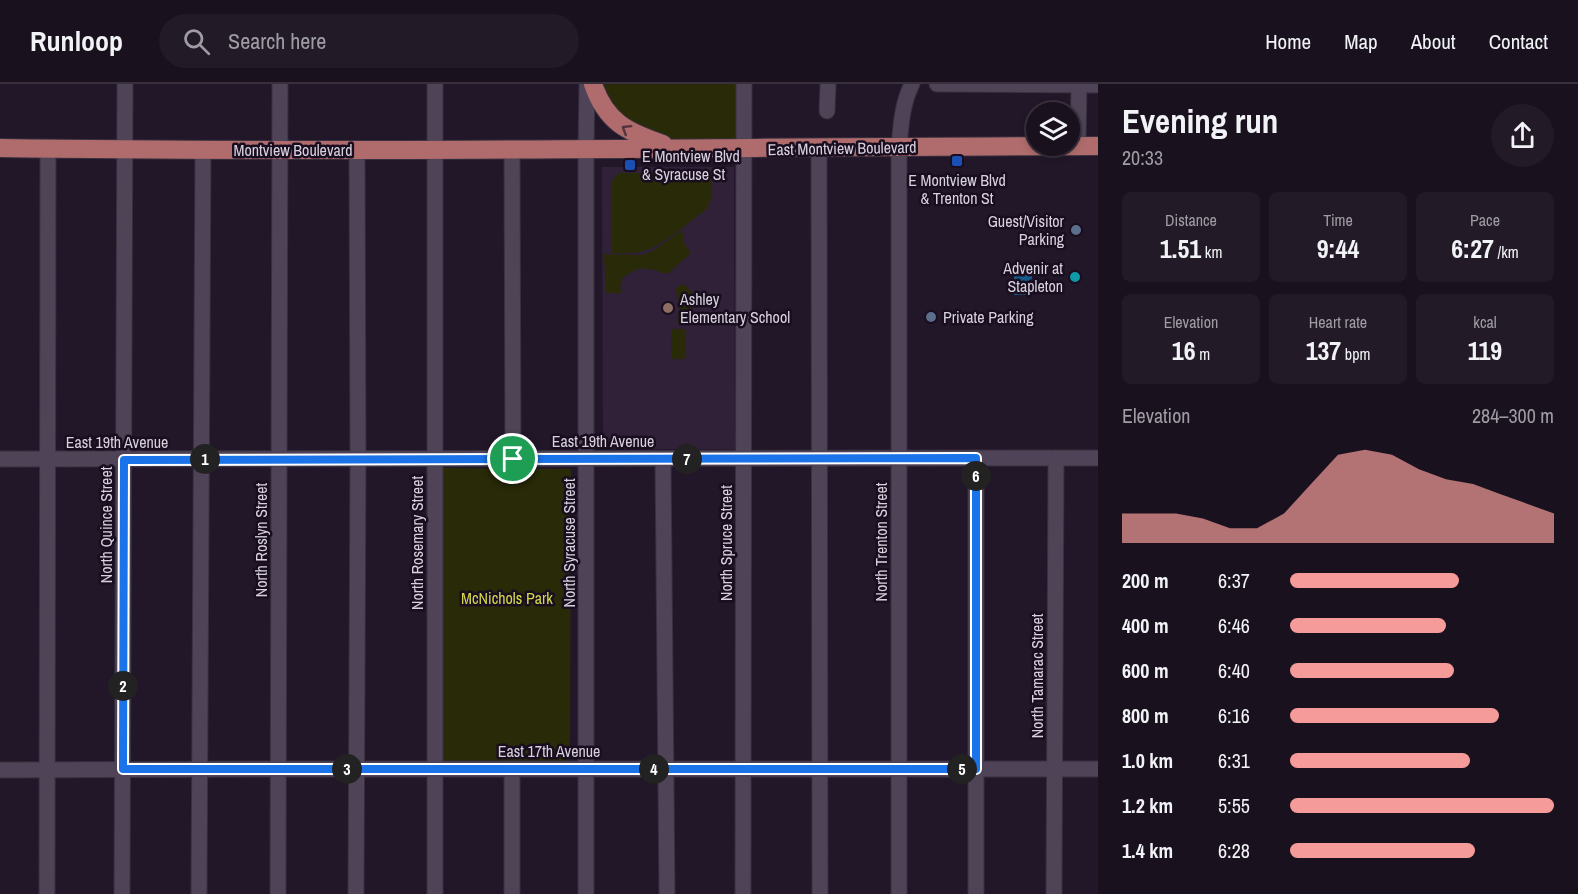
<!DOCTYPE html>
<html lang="en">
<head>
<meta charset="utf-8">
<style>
	:root { --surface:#1a111f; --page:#231a28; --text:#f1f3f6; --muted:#9f9da4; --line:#38313d; --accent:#f59b99 }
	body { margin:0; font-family:"Archivo Narrow",sans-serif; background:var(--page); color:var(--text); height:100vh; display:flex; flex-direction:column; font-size:22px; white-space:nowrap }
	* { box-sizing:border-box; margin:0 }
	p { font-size:20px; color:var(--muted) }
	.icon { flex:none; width:33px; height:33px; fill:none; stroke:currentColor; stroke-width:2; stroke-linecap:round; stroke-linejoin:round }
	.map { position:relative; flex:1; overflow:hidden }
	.drawer { display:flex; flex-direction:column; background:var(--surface); width:480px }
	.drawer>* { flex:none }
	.buttons { position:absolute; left:1026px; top:18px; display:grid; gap:12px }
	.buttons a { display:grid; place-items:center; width:54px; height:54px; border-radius:50%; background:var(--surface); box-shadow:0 3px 9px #0003,0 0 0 2px var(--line); font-size:30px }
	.pin { position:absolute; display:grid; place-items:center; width:51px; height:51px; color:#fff; margin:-26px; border:3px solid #fff; border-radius:50%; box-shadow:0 2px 6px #0007 }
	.km { position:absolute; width:30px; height:30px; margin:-15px; border-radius:50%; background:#222; color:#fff; font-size:16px; line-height:30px; text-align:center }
	.round { display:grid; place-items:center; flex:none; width:63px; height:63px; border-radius:32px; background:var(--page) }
	.overview { display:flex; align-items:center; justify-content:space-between; height:102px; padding:0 24px }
	h1 { font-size:33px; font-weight:700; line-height:45px }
	.stats { display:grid; grid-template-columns:repeat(3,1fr); gap:9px; height:102px; padding:6px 24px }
	.stats div { display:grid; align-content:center; border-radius:9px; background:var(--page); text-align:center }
	.stats b { font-size:26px; font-weight:700 }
	.stats small { font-size:16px; font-weight:400 }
	.stats p { font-size:16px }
	.chart { height:168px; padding:12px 24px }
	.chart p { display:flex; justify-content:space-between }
	.chart svg { width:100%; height:108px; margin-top:6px; fill:var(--accent); opacity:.7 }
	ul { padding:0 24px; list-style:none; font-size:20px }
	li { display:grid; grid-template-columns:96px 72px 1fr; align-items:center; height:45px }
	li i { height:15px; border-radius:8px; background:var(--accent) }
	header { display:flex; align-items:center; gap:36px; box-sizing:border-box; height:84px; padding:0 30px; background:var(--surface); border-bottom:2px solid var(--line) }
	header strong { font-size:28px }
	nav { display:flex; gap:33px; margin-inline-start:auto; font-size:21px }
	.search { width:420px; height:54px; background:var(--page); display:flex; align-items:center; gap:15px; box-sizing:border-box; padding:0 21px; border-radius:33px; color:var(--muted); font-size:22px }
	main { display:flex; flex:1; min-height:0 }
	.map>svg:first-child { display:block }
	.built { fill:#302138 }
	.green { fill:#292a08 }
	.water { fill:#165a8b }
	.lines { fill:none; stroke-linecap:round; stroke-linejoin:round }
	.minor-casing { stroke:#38303e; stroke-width:17 }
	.major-casing { stroke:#38303e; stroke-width:20 }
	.minor { stroke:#4f4357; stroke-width:15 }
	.major { stroke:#b06c6d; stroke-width:18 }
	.oneway { stroke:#55343e }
	.route-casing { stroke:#fff; stroke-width:12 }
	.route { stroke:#1a73e8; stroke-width:8 }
	.transit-dot { fill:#1a4fb4; stroke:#190e1f; stroke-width:2 }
	.service-dot { fill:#5c6f8a; stroke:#190e1f; stroke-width:2 }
	.culture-dot { fill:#0f9aa8; stroke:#190e1f; stroke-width:2 }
	.education-dot { fill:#8d6e63; stroke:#190e1f; stroke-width:2 }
	.labels { text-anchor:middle; stroke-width:5; stroke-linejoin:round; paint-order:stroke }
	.street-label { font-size:16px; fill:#d8d1dd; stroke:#190e1f }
	.poi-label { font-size:16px; fill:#d8d1dd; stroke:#190e1f; text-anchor:start }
	.park-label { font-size:16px; fill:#d4d84c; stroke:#190e1f }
</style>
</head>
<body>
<header>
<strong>Runloop</strong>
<div class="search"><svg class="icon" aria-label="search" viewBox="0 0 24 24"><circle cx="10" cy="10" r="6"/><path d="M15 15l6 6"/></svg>Search here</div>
<nav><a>Home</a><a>Map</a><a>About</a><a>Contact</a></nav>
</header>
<main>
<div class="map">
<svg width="1098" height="810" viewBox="0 0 1098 810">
	<rect width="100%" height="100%" fill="#221729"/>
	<path class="built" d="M602,83H734L735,365H603Z"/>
	<g class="green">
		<path d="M593,0H744L743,65L639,52Z"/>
		<path d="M618,89H710C713,103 714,113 706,126C687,139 663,162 641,168C632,170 621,169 612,169V97Z"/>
		<path d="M682,146L684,159L691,169L670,188L665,190C651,184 639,181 627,191C623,194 622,194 621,199C620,202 621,206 621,209H606L604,170L641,171L651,168Z"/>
		<path d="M683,200C702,213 689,222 691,238H676C681,226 679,216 675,204Z"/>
		<rect x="671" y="245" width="14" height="30"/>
		<path d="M443,384L571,385L570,678H443Z"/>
	</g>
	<path class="water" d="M1014,185H1032V195L1029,196V203H1032V211H1014Z"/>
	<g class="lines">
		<g class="minor-casing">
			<g id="minor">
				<path d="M937,0L1098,1"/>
				<path d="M827,27L828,0"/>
				<path d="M1078,62L1079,0"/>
				<path d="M819,63L820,810"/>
				<path d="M512,66L513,375"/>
				<path d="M0,375L1098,374"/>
				<path d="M663,375L667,810"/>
				<path d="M512,685V810"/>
				<path d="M0,686L278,685H1098"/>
				<path d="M47,810L48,65"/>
				<path d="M122,810L125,0"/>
				<path d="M199,810L203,66"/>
				<path d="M278,810L280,0"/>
				<path d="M356,810L358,375L357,66"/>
				<path d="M435,810V0"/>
				<path d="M586,810V66L587,0"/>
				<path d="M743,810L744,0"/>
				<path d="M899,810V63C901,41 902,20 912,0"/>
				<path d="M976,810V374"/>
				<path d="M1054,810L1056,374"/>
			</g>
		</g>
		<g class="major-casing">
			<g id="major">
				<path d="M593,0C606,38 627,48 663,60"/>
				<path d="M0,64C366,69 732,63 1098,62"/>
			</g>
		</g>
		<use href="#minor" class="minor"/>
		<use href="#major" class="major"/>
	</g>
	<defs><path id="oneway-chevron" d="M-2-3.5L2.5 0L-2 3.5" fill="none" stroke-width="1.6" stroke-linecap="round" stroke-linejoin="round" transform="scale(1.5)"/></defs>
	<use class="oneway" href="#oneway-chevron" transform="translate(626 45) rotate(-148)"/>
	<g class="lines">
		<g class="route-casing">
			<path id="route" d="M976,374V685H123L124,376Z"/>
		</g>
		<use href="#route" class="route"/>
	</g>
	<g class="transit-dot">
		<rect x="951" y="71" width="12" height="12" rx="3"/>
		<rect x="624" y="75" width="12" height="12" rx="3"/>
	</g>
	<g class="service-dot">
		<circle cx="1076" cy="146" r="6"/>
		<circle cx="931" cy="233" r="6"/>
	</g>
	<circle class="culture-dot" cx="1075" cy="193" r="6"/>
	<circle class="education-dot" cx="668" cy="224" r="6"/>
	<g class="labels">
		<g class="street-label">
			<text transform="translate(842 64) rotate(-1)" y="6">East Montview Boulevard</text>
			<text x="293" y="72">Montview Boulevard</text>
			<text x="603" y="363">East 19th Avenue</text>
			<text x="117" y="364">East 19th Avenue</text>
			<text transform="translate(106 441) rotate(-90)" y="6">North Quince Street</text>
			<text transform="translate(261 456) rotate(-90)" y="6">North Roslyn Street</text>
			<text transform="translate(881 458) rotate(-90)" y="6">North Trenton Street</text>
			<text transform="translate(417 459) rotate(-90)" y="6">North Rosemary Street</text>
			<text transform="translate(569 459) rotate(-90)" y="6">North Syracuse Street</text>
			<text transform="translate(726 459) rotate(-90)" y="6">North Spruce Street</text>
			<text transform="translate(1037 592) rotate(-90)" y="6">North Tamarac Street</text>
			<text x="549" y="673">East 17th Avenue</text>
		</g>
		<g class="poi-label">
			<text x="642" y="78">E Montview Blvd<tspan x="642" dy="18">&amp; Syracuse St</tspan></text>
			<text x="957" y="102" text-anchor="middle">E Montview Blvd<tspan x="957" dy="18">&amp; Trenton St</tspan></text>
			<text x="1064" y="143" text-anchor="end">Guest/Visitor<tspan x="1064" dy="18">Parking</tspan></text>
			<text x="1063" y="190" text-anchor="end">Advenir at<tspan x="1063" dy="18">Stapleton</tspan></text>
			<text x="680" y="221">Ashley<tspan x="680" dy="18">Elementary School</tspan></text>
			<text x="943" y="239">Private Parking</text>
		</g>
		<g class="park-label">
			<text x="507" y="520">McNichols Park</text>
		</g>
	</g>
</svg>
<div class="buttons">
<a><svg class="icon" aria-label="layers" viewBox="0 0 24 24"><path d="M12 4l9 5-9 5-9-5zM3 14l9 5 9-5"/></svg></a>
</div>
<div class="pin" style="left:513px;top:375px;background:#1e9e55"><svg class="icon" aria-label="arrive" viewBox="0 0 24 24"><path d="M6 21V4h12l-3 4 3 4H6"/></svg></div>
<b class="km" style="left:205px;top:375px">1</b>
<b class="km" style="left:123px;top:602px">2</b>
<b class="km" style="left:347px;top:685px">3</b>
<b class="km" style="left:654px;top:685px">4</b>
<b class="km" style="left:962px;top:685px">5</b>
<b class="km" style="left:976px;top:392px">6</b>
<b class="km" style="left:687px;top:375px">7</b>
</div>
<section class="drawer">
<div class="overview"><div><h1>Evening run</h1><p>20:33</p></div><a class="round"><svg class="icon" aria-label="share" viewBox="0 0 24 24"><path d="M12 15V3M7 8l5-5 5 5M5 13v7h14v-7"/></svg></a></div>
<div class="stats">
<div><p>Distance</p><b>1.51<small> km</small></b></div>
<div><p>Time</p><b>9:44</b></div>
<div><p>Pace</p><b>6:27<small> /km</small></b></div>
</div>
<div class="stats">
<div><p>Elevation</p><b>16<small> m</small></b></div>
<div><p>Heart rate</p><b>137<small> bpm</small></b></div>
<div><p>kcal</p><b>119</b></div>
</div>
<div class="chart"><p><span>Elevation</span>284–300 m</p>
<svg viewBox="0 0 160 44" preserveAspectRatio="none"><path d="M0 44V32L10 32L20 32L30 34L40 38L50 38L60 32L70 20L80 8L90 6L100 8L110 14L120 18L130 20L140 24L150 28L160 32V44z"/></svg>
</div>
<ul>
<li><b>200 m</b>6:37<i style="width:64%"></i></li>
<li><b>400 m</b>6:46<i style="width:59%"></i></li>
<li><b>600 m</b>6:40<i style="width:62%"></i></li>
<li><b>800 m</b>6:16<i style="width:79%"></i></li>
<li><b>1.0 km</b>6:31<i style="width:68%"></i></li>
<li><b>1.2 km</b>5:55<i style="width:100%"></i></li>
<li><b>1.4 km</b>6:28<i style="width:70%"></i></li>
</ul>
</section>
</main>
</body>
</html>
